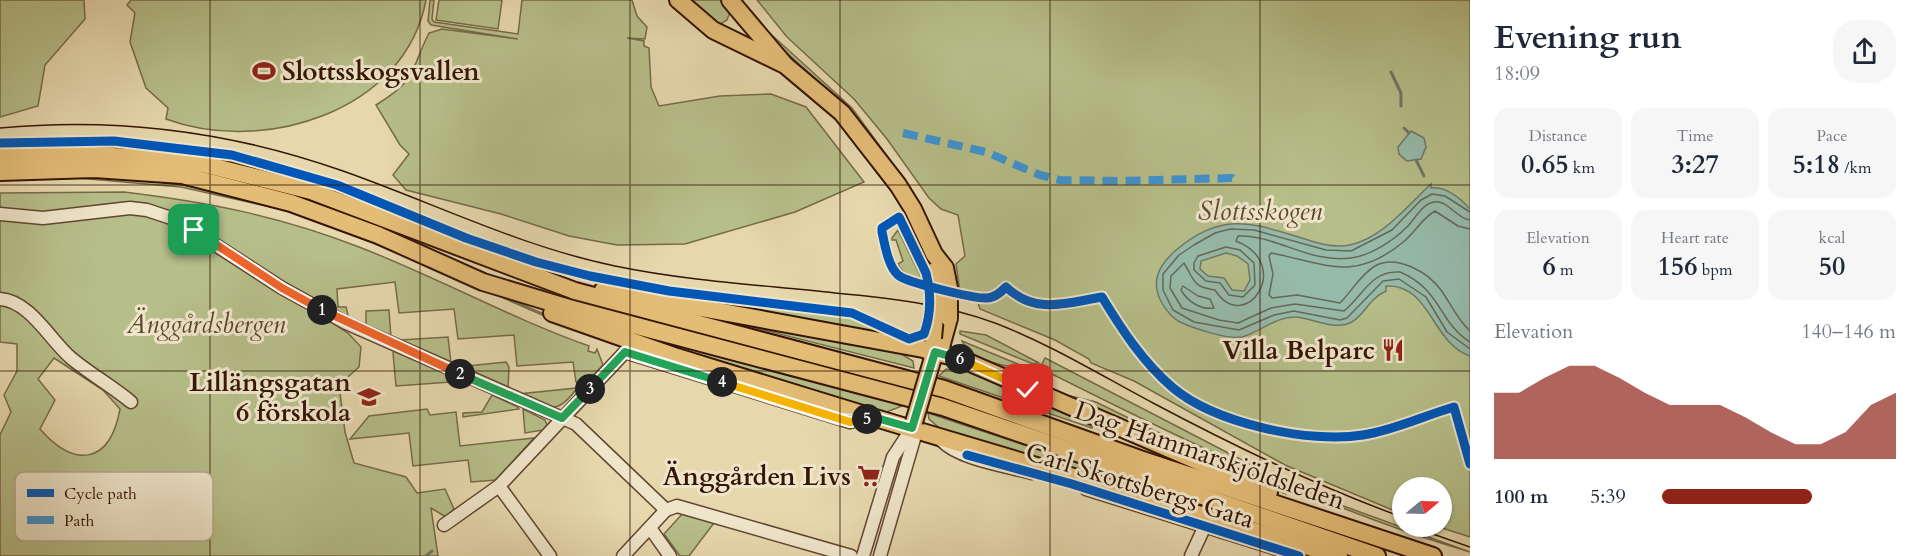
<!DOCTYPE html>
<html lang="en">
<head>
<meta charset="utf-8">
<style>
	:root { --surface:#fff; --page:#f6f6f7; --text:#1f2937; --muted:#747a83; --accent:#8f2418 }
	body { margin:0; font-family:Cardo,serif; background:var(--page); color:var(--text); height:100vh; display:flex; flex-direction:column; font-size:22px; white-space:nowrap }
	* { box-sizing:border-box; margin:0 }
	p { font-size:20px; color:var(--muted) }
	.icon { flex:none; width:33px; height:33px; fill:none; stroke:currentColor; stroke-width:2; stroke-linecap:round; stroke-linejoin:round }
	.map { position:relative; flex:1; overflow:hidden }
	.drawer { display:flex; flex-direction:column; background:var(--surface); width:450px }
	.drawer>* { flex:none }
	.needle { width:39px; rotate:71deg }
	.tools { position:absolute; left:1392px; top:477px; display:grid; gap:12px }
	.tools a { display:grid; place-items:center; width:60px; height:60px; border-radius:50%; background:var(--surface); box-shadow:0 2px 4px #0004; font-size:30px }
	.pin { position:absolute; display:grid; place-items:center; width:51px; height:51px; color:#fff; margin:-26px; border-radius:12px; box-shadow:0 3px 9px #0006 }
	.km { position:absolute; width:30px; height:30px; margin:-15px; border-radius:50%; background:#222; color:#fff; font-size:16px; line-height:30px; text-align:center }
	.round { display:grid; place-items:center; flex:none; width:63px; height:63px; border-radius:24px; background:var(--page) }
	.headline { display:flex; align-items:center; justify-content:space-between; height:102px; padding:0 24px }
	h1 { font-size:33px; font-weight:600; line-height:45px }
	.stats { display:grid; grid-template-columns:repeat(3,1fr); gap:9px; height:102px; padding:6px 24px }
	.stats div { display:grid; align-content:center; border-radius:15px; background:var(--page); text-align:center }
	.stats b { font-size:26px; font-weight:600 }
	.stats small { font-size:16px; font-weight:400 }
	.stats p { font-size:16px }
	.chart { height:168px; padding:12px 24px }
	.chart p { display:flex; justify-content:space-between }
	.chart svg { width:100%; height:108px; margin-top:6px; fill:var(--accent); opacity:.7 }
	ul { padding:0 24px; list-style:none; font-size:20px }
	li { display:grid; grid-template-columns:96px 72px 1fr; align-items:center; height:45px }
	li i { height:15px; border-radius:8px; background:var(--accent) }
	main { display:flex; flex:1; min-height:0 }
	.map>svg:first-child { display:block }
	.green { fill:#b6be89; stroke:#766a47; stroke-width:1.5; fill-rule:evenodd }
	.water { fill:#96baa9; stroke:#6f7867; stroke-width:1.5; fill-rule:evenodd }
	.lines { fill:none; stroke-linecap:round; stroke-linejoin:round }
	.shore { stroke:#666857; stroke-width:1.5 }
	.stream { stroke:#6f7867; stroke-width:3 }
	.minor-casing { stroke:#61462f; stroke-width:15 }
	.major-casing { stroke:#351505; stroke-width:20 }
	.minor { stroke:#efe5ca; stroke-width:12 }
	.major { stroke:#e3bc76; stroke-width:16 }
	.tram { stroke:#351505; stroke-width:1.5 }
	.major-bridge-casing { stroke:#351505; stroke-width:20; stroke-linecap:butt }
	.major-bridge { stroke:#e3bc76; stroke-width:16 }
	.quiet { stroke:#3e93d1; stroke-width:8; stroke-dasharray:15 8; stroke-linecap:butt }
	.cycleway-casing { stroke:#efe5ca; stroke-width:13 }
	.cycleway { stroke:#0057b8; stroke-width:9 }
	.split-1-casing { stroke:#fff; stroke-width:12 }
	.split-2-casing { stroke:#fff; stroke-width:12 }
	.split-3-casing { stroke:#fff; stroke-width:12 }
	.split-4-casing { stroke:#fff; stroke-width:12 }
	.split-5-casing { stroke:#fff; stroke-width:12 }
	.split-6-casing { stroke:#fff; stroke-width:12 }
	.split-7-casing { stroke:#fff; stroke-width:12 }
	.split-1 { stroke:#f0652b; stroke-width:8 }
	.split-2 { stroke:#f0652b; stroke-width:8 }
	.split-3 { stroke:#22a559; stroke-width:8 }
	.split-4 { stroke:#22a559; stroke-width:8 }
	.split-5 { stroke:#f5b400; stroke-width:8 }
	.split-6 { stroke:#22a559; stroke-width:8 }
	.split-7 { stroke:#f5b400; stroke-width:8 }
	.grid { fill:none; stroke:#351505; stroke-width:1.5; stroke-opacity:0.55 }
	.labels { text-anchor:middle; stroke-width:6; stroke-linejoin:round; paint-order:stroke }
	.poi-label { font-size:26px; font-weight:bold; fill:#351505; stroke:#efe5ca; text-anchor:end }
	.park-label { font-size:26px; font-style:italic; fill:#5c482d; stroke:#efe5ca }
	.street-label { font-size:26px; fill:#351505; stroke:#efe5ca }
	.key { fill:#efe5ca; stroke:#b7a78f; stroke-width:1.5 }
	.key-label { font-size:16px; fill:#351505 }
</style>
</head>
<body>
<main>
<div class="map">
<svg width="1470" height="556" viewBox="0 0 1470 556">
	<rect width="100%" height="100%" fill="#e6d7ad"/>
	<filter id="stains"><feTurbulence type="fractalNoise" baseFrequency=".00333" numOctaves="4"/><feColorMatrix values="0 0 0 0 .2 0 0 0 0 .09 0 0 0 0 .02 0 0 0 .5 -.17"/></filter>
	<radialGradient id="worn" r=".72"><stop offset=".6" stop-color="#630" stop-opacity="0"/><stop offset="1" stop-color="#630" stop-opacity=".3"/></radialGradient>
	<g class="green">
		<path d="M0,0H84L85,19L45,65L38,106L0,117Z"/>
		<path d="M131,0H426C405,112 263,155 166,119L168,108L146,88L130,42L135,13L127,5Z"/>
		<path d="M430,0H434L432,19L434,22L518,34L522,0H632L637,16L647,27L645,39L627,38L644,41V46L649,48L651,87L659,106L720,96L771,94L806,107L864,182L795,212L685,244L617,245L569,236L501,214L406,190L393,175L409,154L400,145L376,105C418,79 409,73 429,33L442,29L518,39L431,25L428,21Z"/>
		<path d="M439,0H502L498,29L436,20Z"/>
		<path d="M685,0H723L730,12L727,20L719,25Z"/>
		<path d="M757,0H1470V537L1439,527L1442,526V488H1402V514L1285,465L1134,381L1091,363L1089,359L1055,340L980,309L975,293L960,291L956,264L965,256L958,215L941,209L929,198L887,139L854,99L787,37Z"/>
		<path d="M763,27L852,108L909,186L858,119L773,40Z"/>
		<path d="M66,177C142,177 219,187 291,209C385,239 473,286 564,322L563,324L365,238L289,211L181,187Z"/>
		<path d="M124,192C207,202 280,216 359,247C437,277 510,318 589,346L588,351L595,353L597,349L603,365L584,385L576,382L573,362L517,366L514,335L458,339L454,309L399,313L395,282L337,289L338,307H346L348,315L345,317L325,318L348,333L361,347L359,367L339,385L345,432L354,463L406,477L417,493L445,489L454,509L446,517L431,508L438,556H0V435L11,412L4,395L17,371V344L0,342V193ZM54,358L103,390L120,409C110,464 75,469 40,429L55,400L38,379Z"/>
		<path d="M898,230L922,279C912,277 902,274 898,264L903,261L896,240H892V238Z"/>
		<path d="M479,246L568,273L651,290L850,317L896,337L602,284L538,268Z"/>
		<path d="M389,310L391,338L366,327V311Z"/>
		<path d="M728,321L903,351V355L913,361L914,368Z"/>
		<path d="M960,331L986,335L1039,363L1033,364L960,334Z"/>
		<path d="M448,337L451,363L400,340Z"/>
		<path d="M645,337L886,399L902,406L884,413L651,344Z"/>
		<path d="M962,341L1025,367C1006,368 971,360 962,341Z"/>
		<path d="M395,350L456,375L451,382L396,386L393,353Z"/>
		<path d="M1045,358L1265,472L1338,504L1470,552C1321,508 1181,439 1042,369L1041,366Z"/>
		<path d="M506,362L509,367L508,389L457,367Z"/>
		<path d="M963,366L1093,424L1092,428L939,376L946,369L961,372Z"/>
		<path d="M577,388C556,418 547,407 518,394Z"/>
		<path d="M492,395L518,407L519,409L463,417V413L482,412Z"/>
		<path d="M1066,395L1096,402L1229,467L1288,492L1286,494L1158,440Z"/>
		<path d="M427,409L430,415L456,412L460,446L534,438L496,480L471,482L468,460L413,466L409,433L350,439L369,416Z"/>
		<path d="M523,409L545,420L547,425L543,430L525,433Z"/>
		<path d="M928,413L1292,534L943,431L929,419Z"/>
		<path d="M683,513L714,523L689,556H680L664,534Z"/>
	</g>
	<g class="water">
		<path d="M1411,131L1424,138L1426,147L1421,159L1407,161L1399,154L1398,147Z"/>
		<path d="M1431,184V188C1446,186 1460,198 1470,209V356C1432,344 1430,283 1386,286V291C1368,299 1364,317 1350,323C1334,330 1313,319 1297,317C1276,316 1260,332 1242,337C1228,340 1193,328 1180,322C1170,317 1159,302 1157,290C1154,274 1163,262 1175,251C1222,210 1252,223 1305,239C1319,244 1336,248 1350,245C1383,238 1409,204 1431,184ZM1226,253L1237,256L1248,264L1250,280L1244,291L1232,290L1224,278L1208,276L1200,269L1201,261Z"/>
	</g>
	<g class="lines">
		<g class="shore">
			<path d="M1470,212L1445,196L1432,194L1421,200L1392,230L1351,251L1326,250L1254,230L1230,229L1215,233L1194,245L1179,255L1163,274V290L1173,310L1194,322L1239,330L1274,315L1294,311L1340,320L1347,318L1383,281L1399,279L1426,297L1447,332L1470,349"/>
			<path d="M1470,220C1457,219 1447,199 1434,202C1422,204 1415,219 1407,227C1394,240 1370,256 1351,258C1310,264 1274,234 1238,236L1236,241C1295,264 1245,337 1215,290C1192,287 1194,279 1184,263L1171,276L1170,288L1182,308L1219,320L1238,323L1271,308L1295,304L1344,311C1364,295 1371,270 1400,272C1441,289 1439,323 1470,342"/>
			<path d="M1470,229L1458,226L1435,211C1422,218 1414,234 1402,243C1353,283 1324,263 1271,253L1269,256L1273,274L1269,295L1272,298L1297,295L1340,303C1352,291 1360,275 1375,266C1396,254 1428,272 1441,290C1451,304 1457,319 1470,331"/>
			<path d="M1226,247L1240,250L1254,263L1255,285L1243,297L1229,295L1220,283L1206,281L1194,270V263L1198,256Z"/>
			<path d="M1183,286L1198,296L1210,299L1214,308C1201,310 1188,302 1181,290Z"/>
		</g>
		<g class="stream">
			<path d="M1391,72L1401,93V106"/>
			<path d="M1404,128L1409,133"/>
			<path d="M1416,160L1424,176"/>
			<path d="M426,556L432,551"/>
		</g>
		<g class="minor-casing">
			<g id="minor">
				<path d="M0,214L43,218L130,208L147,210L177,220L282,288L346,323L576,424L666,510"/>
				<path d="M0,299C30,301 50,340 71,358C90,374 112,386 131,402"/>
				<path d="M942,441C959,459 1007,466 1032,473"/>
				<path d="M499,486L550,556"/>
				<path d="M1086,489L1299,556"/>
				<path d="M444,525L499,486L625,352L850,422L871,417"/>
				<path d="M650,528L670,556"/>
				<path d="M623,556L666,510L677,506L851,556"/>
				<path d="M863,556L893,457L912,428"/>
				<path d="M880,556L914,439L912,428"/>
				<path d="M1191,556L1204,528"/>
			</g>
		</g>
		<g class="major-casing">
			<g id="major">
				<path d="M678,0L713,30L785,65L842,113L898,185L913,209L934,254L945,268"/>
				<path d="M730,0L784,64"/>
				<path d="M0,157L94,155L149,158L203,164L311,191L575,291L944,389L1140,459L1433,556"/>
				<path d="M0,172L94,169L182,175L291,203L378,235L483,282L569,308L943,407L1377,556"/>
				<path d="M603,290L923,349L961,359L1269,492"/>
				<path d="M552,313L677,357L872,417L1339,556"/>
				<path d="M932,360L941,347L949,318"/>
			</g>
		</g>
		<use href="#minor" class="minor"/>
		<use href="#major" class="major"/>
		<g class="tram">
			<path d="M0,128C116,117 233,132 343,171C434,203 519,246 615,266C687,281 762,285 835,293C890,298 943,304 995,323C1050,344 1102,376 1153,403C1234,446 1316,486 1402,517"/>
			<path d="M1410,526L1470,547"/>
		</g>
		<g class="major-bridge-casing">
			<g id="major-bridge">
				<path d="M945,268L949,288V318"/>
				<path d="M933,338L937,295L933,272"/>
				<path d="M914,422L932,361"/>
			</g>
		</g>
		<use href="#major-bridge" class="major-bridge"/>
		<path class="quiet" d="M903,133L986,152L1040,175L1060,180L1117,181L1232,178L1238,183"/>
		<g class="cycleway-casing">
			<g id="cycleway">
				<path d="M0,143L114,141L232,155L337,185L466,238L536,262L590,276L669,291L852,313L909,339L924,334C931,315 931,293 926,273L899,217L882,228V232C885,245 888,266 898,275C905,282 975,299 987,298C995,298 1001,292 1006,287C1036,315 1066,303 1102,297C1122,330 1143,362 1172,387C1214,423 1309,444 1363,435C1395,430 1423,416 1454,407L1470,464"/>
				<path d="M625,352L839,419L858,421"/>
				<path d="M967,455L1072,484L1299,556"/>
			</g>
		</g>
		<use href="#cycleway" class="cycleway"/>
	</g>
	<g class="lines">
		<g class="split-1-casing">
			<path id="split-1" d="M194,230L282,288L322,310"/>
		</g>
		<g class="split-2-casing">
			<path id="split-2" d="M322,310L460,374"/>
		</g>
		<g class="split-3-casing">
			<path id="split-3" d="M460,374L562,418L590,389"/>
		</g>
		<g class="split-4-casing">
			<path id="split-4" d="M590,389L625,352L722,382"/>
		</g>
		<g class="split-5-casing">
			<path id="split-5" d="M722,382L850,422L867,419"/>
		</g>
		<g class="split-6-casing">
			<path id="split-6" d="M867,419L873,417L912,428L935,352L960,359"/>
		</g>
		<g class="split-7-casing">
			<path id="split-7" d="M960,359L1028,390"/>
		</g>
		<use href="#split-1" class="split-1"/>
		<use href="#split-2" class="split-2"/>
		<use href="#split-3" class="split-3"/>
		<use href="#split-4" class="split-4"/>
		<use href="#split-5" class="split-5"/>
		<use href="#split-6" class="split-6"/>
		<use href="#split-7" class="split-7"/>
	</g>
	<path class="grid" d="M210,0V556M420,0V556M630,0V556M840,0V556M1050,0V556M1260,0V556M0,185H1470M0,371H1470"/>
	<defs>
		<g id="stadium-bare" transform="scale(1.8)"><path d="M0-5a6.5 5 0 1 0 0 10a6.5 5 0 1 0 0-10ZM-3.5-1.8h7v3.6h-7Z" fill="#8f2418" stroke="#efe5ca" stroke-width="2.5" paint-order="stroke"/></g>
		<g id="restaurant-bare" transform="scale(1.8)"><path d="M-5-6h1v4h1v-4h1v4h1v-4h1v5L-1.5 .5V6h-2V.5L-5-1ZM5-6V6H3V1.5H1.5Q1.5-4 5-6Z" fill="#8f2418" stroke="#efe5ca" stroke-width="2.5" paint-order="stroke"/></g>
		<g id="school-bare" transform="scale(1.8)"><path d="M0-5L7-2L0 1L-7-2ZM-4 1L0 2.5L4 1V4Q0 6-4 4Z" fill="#8f2418" stroke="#efe5ca" stroke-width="2.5" paint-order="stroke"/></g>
		<g id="supermarket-bare" transform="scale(1.8)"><path d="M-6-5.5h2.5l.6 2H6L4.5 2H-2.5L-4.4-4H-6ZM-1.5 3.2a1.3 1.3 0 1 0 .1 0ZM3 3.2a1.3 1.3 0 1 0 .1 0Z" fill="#8f2418" stroke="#efe5ca" stroke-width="2.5" paint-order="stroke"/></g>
	</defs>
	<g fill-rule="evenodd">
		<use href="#stadium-bare" x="264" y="71"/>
		<use href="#restaurant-bare" x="1393" y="350"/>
		<use href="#school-bare" x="369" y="397"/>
		<use href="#supermarket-bare" x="869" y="476"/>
	</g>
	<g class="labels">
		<g class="poi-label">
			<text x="282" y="80" text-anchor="start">Slottsskogsvallen</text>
			<text x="1375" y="359">Villa Belparc</text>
			<text x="351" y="391">Lillängsgatan<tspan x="351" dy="30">6 förskola</tspan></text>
			<text x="851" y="485">Änggården Livs</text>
		</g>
		<g class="park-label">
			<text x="1260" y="220">Slottsskogen</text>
			<text x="206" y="333">Änggårdsbergen</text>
		</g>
		<g class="street-label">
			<text transform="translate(1210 455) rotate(19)" y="9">Dag Hammarskjöldsleden</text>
			<text transform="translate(1140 485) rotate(17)" y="9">Carl Skottsbergs Gata</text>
		</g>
	</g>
	<rect x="15" y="472" width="198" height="69" rx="9" class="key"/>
	<rect x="27" y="489" width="27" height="8" fill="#0057b8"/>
	<rect x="27" y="516" width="27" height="8" fill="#3e93d1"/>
	<g class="key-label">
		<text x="64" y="499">Cycle path</text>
		<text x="64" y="526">Path</text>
	</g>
	<rect width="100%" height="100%" filter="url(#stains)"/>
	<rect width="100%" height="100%" fill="url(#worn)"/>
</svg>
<div class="tools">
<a><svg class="needle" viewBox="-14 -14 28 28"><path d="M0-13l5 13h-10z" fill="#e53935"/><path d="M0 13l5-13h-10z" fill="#747a83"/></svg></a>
</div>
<div class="pin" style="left:194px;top:230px;background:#1e9e55"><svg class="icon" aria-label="arrive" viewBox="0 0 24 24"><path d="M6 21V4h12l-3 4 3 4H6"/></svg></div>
<div class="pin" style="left:1028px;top:390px;background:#d93025"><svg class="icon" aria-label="check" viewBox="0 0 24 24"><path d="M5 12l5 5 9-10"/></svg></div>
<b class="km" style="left:322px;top:310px">1</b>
<b class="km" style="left:460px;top:374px">2</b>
<b class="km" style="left:590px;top:389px">3</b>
<b class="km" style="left:722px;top:382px">4</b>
<b class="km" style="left:867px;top:419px">5</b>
<b class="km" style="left:960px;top:359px">6</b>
</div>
<section class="drawer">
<div class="headline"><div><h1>Evening run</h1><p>18:09</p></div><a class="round"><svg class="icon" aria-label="share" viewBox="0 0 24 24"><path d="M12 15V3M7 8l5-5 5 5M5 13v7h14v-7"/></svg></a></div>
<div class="stats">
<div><p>Distance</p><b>0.65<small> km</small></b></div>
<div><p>Time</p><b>3:27</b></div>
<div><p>Pace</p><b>5:18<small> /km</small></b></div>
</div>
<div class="stats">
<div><p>Elevation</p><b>6<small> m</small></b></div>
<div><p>Heart rate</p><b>156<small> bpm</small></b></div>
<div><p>kcal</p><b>50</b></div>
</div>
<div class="chart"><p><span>Elevation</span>140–146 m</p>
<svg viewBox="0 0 160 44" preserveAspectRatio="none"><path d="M0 44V17L10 17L20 11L30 6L40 6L50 11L60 17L70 22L80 22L90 22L100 27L110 33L120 38L130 38L140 33L150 22L160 17V44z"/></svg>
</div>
<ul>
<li><b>100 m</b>5:39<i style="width:64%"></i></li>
</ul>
</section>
</main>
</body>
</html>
